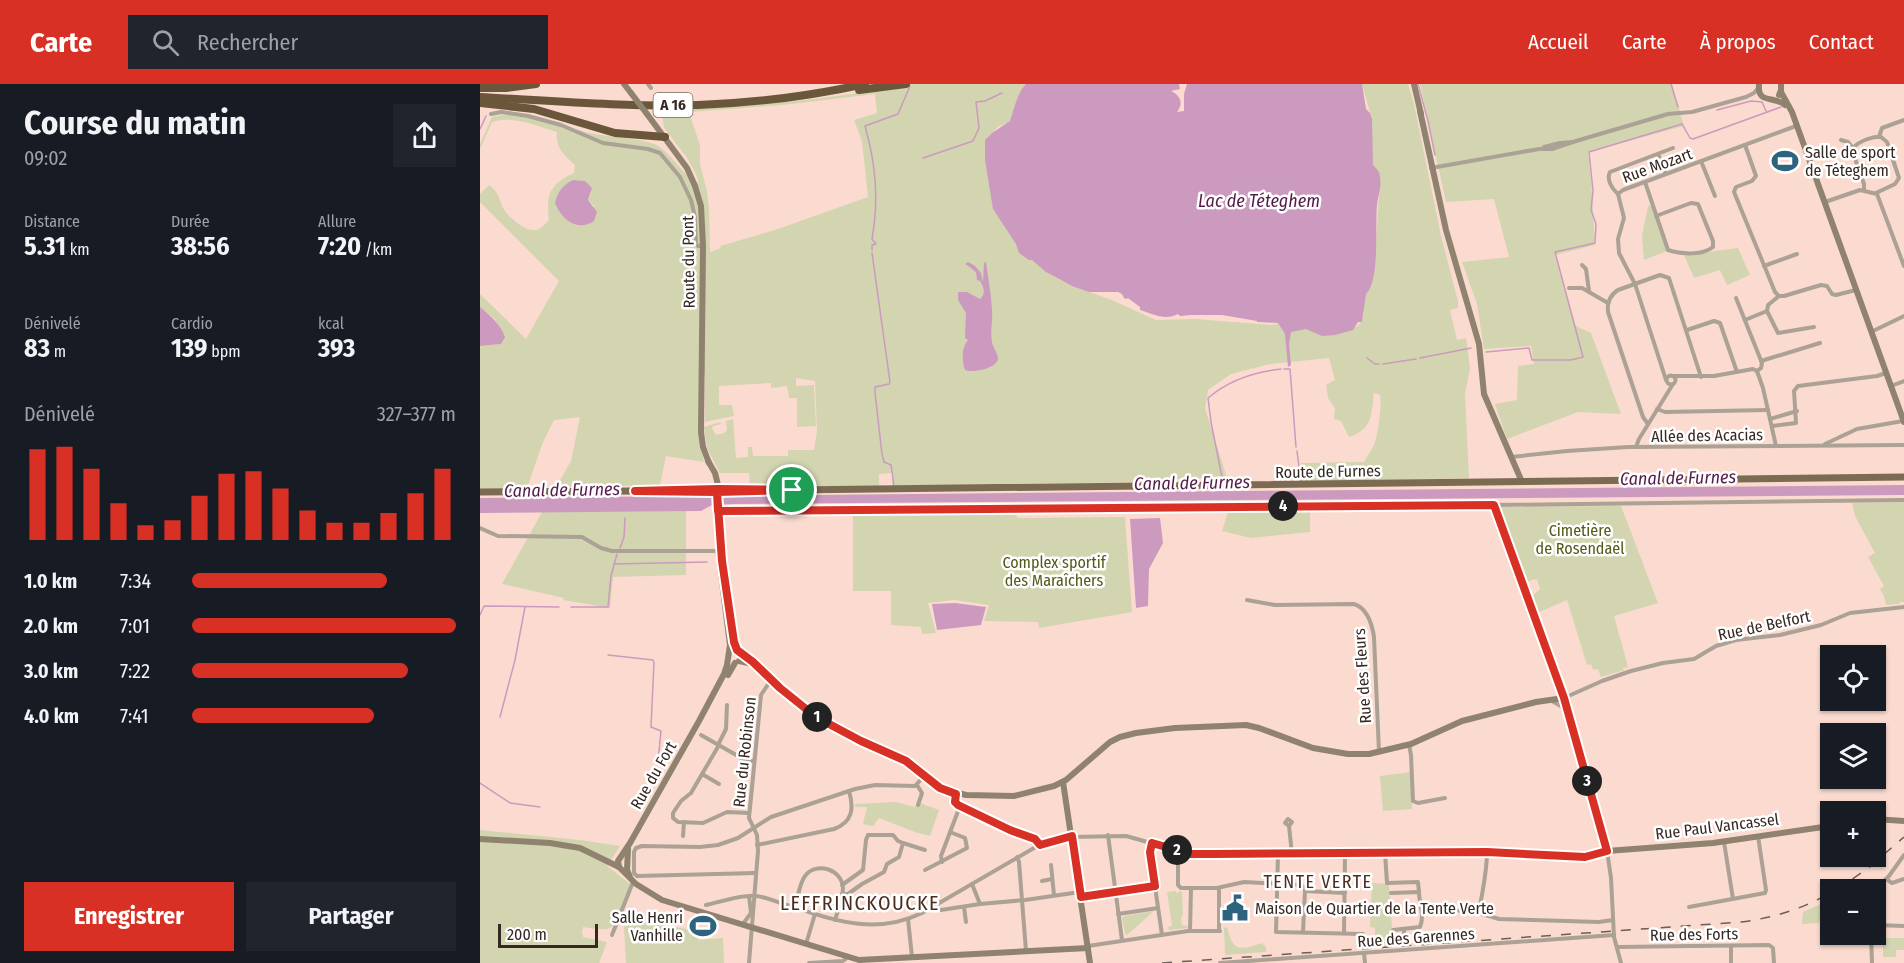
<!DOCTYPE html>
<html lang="fr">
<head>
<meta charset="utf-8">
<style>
	:root { --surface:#171b24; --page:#20242c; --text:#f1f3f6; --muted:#9ea1a6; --accent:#d93025 }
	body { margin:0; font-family:"Fira Sans Condensed",sans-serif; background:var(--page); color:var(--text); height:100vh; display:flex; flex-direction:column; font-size:22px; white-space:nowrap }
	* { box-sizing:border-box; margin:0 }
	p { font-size:20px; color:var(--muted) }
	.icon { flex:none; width:33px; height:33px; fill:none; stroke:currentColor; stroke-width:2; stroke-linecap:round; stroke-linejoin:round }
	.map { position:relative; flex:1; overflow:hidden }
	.drawer { display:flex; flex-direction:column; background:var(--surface); width:480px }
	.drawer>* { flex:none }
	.buttons { position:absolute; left:1340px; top:561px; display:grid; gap:12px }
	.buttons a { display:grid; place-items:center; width:66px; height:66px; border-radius:0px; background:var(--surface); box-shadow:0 2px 4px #0004; font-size:30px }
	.scale { position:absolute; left:18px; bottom:15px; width:100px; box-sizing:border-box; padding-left:6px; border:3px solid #352721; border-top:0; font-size:16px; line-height:21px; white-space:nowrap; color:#352721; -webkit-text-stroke:4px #fff; paint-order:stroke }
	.pin { position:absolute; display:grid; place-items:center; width:51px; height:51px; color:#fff; margin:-26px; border:3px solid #fff; border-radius:50%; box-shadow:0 2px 6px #0007 }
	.km { position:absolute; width:30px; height:30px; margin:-15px; border-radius:50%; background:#222; color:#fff; font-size:16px; line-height:30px; text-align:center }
	.round { display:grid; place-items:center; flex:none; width:63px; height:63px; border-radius:0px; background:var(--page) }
	.headline { display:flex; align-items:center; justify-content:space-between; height:102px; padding:0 24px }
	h1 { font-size:33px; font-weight:700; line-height:45px }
	.figures { display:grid; grid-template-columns:repeat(3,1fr); gap:9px; height:102px; padding:6px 24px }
	.figures div { display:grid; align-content:center }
	.figures b { font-size:26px; font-weight:700 }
	.figures small { font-size:16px; font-weight:400 }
	.figures p { font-size:16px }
	.chart { height:168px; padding:12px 24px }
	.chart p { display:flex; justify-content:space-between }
	.chart svg { width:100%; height:108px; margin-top:6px; stroke:var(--accent); stroke-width:6 }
	.button { display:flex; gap:12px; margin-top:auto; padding:12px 24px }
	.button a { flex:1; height:69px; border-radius:0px; background:var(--accent); color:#fff; font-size:24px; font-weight:700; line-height:69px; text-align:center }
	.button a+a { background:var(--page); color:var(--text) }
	ul { padding:0 24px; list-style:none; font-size:20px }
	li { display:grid; grid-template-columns:96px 72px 1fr; align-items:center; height:45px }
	li i { height:15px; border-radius:8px; background:var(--accent) }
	header { display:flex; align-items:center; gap:36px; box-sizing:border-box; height:84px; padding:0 30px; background:var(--accent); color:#fff }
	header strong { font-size:28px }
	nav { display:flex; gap:33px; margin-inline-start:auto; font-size:21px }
	.search { width:420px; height:54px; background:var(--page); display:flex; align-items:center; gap:15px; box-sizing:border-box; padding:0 21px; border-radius:0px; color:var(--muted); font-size:22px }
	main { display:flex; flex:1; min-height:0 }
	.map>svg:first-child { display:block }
	.green { fill:#d2d5b0; fill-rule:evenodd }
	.water { fill:#cb9abe }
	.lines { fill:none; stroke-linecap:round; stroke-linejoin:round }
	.stream { stroke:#cb9abe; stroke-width:1.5 }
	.street { stroke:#aba194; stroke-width:4 }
	.secondary { stroke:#8f826e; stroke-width:6 }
	.primary { stroke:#7b6b53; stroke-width:7 }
	.highway { stroke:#6a573b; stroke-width:8 }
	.rail { stroke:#6f5c54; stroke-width:1.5; stroke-dasharray:10 10; stroke-linecap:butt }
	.secondary-bridge { stroke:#8f826e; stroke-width:6 }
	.route-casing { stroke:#fff; stroke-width:12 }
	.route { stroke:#d93025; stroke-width:8 }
	.labels { text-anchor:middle; stroke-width:5; stroke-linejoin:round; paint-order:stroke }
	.shield { fill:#fff; stroke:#726864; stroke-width:1.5 }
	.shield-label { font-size:15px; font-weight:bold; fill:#352721 }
	.poi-label { font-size:16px; fill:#352721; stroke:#fff; text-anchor:start }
	.street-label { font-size:16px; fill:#352721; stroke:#fff }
	.park-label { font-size:16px; fill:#565819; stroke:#fff }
	.water-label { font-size:18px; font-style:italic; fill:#541b49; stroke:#fff }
	.neighbourhood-label { font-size:18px; letter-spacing:1.5px; fill:#4a2c20; stroke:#fff }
	.quarter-label { font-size:20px; letter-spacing:1.5px; fill:#4a2c20; stroke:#fff }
</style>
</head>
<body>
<header>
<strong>Carte</strong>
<div class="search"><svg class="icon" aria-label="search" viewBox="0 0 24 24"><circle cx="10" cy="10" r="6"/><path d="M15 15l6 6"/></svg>Rechercher</div>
<nav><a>Accueil</a><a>Carte</a><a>À propos</a><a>Contact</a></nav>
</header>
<main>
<section class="drawer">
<div class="headline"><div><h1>Course du matin</h1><p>09:02</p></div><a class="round"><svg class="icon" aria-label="share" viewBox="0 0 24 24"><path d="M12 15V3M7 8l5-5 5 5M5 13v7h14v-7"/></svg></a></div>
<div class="figures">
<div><p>Distance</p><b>5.31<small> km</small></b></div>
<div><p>Durée</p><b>38:56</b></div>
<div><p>Allure</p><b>7:20<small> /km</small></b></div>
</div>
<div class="figures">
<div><p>Dénivelé</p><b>83<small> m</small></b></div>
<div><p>Cardio</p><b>139<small> bpm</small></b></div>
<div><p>kcal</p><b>393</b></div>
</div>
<div class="chart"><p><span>Dénivelé</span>327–377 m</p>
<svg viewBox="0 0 160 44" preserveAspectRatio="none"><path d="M5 44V7M15 44V6M25 44V15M35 44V29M45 44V38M55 44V36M65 44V26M75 44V17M85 44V16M95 44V23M105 44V32M115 44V37M125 44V37M135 44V33M145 44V25M155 44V15"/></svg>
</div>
<ul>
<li><b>1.0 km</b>7:34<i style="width:74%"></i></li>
<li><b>2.0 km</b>7:01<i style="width:100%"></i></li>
<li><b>3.0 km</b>7:22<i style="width:82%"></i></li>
<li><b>4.0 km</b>7:41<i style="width:69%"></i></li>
</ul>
<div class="button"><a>Enregistrer</a><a>Partager</a></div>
</section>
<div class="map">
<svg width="1424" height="879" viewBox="0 0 1424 879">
	<rect width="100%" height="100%" fill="#fbdbcf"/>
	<g class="green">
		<path d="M430,0H547L531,38L519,42L507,54V69L571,191L588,200L634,217L676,236L715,235L792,241L802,239L870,246C881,241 883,237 884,226L866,211L894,188L900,96L891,83L892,35L882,0H928L934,20L961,152L978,217V224L970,226L977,256L986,254L990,284L985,310L989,394L821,399V379L884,378C887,372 891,367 894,361C898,352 902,321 900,311L894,309C891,331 893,345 869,353L861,337L854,335L855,324L848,314L846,301L855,296L849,274L790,280L751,290L728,306L725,324L747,394L683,395L665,398L412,402V389L399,390V402H270L269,389H240L227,364L224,343L240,338L241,340L233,342L232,344L236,351L244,349L247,346L246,337L253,335L256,374L268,373V363H272L273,372H308V366H334L337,347L335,297L316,294V302L334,301L336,342L317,343V314H309L307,302L291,304V299L239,302V321H252L254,332L225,338V291H220L219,355L224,378L186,372L180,401L76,403L91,377L100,333L74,336L63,358L47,404L0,405V262L21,260L23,248L18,244L15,235L0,223V210L46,255L79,197L0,118V110L9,101C20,110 18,113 23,124C28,133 44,146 53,146C60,147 65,140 69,136C66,110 70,100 94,89L95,81C84,71 75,64 77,48C56,42 33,31 12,38L0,65V60L12,33C39,25 82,43 110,49C130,53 156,54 174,60C190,66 201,91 219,99L215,88L207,74L185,45L183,39V25C265,23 348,16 430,0ZM395,10L397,29L374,36L382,57L388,113L295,146L240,162L241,164L230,168L229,125L227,107L220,80V61L209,28L303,21ZM93,96L105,97L111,109L108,116L115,123L75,119L81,106Z"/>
		<path d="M940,0H1192L1204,42L1108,68C1112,99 1113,130 1115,161L1075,171L1096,242L1111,249L1141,330L1098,328L1027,355L1015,320L1037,316L1038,282L1054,280L1051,262L1004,265L997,220L982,178L1029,173L1014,115L966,118Z"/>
		<path d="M1172,121L1187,167L1164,176L1162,152L1168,122Z"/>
		<path d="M1258,164L1270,191L1247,201L1240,186L1214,194L1204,171Z"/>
		<path d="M1424,418V518H1420L1419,520L1406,521L1404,512L1400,505L1404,502L1388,473L1395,469L1375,432L1372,419Z"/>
		<path d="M1141,422L1178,519L1134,532L1148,583L1143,584L1144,586L1121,593L1118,585L1113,586L1111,580L1107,581L1087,516L1057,529L1051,513L1060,505L1057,495L1045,498L1019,424L1020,423Z"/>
		<path d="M830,424V448L771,454L742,447L749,425Z"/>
		<path d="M464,426H536L537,434L645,433L652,528L559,544L558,538L504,537L509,521L474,516L448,519L456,549L442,550L441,543L411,541V507H373V428Z"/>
		<path d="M206,427V491L133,493L130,524L83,516L84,514L22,500L62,428Z"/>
		<path d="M932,688V725L903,727L900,692Z"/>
		<path d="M416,718L435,723L437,718L459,726L450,752L435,748L399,734L393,742L383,740L387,723H375V720Z"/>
		<path d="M0,746L100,756L140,762L127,782L150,800C147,810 139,843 127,845C120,846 111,844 103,843L102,847L103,853L127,858L119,879H0Z"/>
		<path d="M892,799L909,800L913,859L895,860V844L890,843Z"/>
		<path d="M696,807V809L701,807L702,809L703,830L701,835L702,841L708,842L707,844L689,846L688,843L692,842L687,808Z"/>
		<path d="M1350,816V833L1339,837V839L1322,840L1323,828Z"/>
		<path d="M674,827L647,851L645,849L642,834L644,832Z"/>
		<path d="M175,837L190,842L217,847L218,856L243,854L244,879H146L144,842Z"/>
		<path d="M747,843C753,867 758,867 782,859L786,863V868L745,871L744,844Z"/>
		<path d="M1403,854H1424V866H1416V873H1403Z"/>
	</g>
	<g class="water">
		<path d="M546,0H699L700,5L691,7C700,11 704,19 697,28L704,27V10L707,0H882L886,25L890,29L892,35L893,81C897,85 900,88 900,93C902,102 898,112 897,121C895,141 900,197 886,210L882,238H878L873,246L855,251L842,252L826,245L811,248L809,260L811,281L808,283L805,250L798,239L777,238V237L742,231H711L700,232L698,230C685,237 673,230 660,226V223L648,214L646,215L644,214L642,210L638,208H609L592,202L566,188L552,176H549L539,169L536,160L513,125L505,76V56L512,49L530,37C534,26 537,9 546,0Z"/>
		<path d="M93,96L105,97L112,104L108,116L117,128L114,137C97,148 82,136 75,119C78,107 83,101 93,96Z"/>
		<path d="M488,178L495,182L501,189L503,198L504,179L506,178C508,194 511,209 512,225C513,236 510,247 512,258C513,264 518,269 518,275C516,285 492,289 485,286C482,276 481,264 488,256L485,254L486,229L478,216V208H487L500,215C506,210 504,203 500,197L497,196L496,188L487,181L485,180Z"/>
		<path d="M0,223C11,232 20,240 25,253L21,260L0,262Z"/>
		<path d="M1424,401V411L255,420L232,421L221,427L0,429V414Z"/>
		<path d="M680,434L683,459L669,485L668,522L656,524L650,435Z"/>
		<path d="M475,519L506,523L501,541L457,546L452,520Z"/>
	</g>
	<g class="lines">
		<g class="stream">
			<path d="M938,0L948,37L955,71"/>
			<path d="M1191,0L1198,23"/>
			<path d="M1237,26L1271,17L1282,18L1286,27"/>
			<path d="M0,45L6,32"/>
			<path d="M443,74L493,57L499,44L496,18L505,17L522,9"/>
			<path d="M392,166V161L396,160L392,155C399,116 396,81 385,42L418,30L430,2"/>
			<path d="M392,169L410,298L409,300L395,303V309L402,370L404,378L411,381L414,402"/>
			<path d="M1006,268L1049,264L1052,276H1091L1103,273L1075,168L1115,159L1116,140L1111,126L1113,107L1109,68L1202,40L1210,54L1213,55L1301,23"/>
			<path d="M887,274L895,280H899"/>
			<path d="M940,274L991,264"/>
			<path d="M903,280L936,275"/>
			<path d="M804,285H810L816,363"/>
			<path d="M817,367L821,398"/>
			<path d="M743,398L731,338L728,314C749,296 774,288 801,285"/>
			<path d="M140,464L144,453L145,434"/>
			<path d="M134,480L227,478"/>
			<path d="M91,523H128L131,492L137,470"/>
			<path d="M0,531L4,522L79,523"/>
			<path d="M128,571L173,576L174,578L171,643L181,647L178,678"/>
			<path d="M20,633L35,576L45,523"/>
			<path d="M0,699L30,719L60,723"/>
		</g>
		<g class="street">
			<path d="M168,0L171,4"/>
			<path d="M11,30L21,28L48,32L81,41L123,59L168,65L180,69L200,93L211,116L215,133L216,159L218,162H222"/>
			<path d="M1399,53L1402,44L1424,36"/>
			<path d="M1361,56L1368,58L1373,64"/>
			<path d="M1265,61L1276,92L1272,97L1256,103L1254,108L1295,208L1299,212"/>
			<path d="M1064,63L1080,59L1092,58"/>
			<path d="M1178,70L1186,90"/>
			<path d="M1221,77L1235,112"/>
			<path d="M951,84L1059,65H1072L1096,57L1188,30L1212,28L1266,13L1274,9L1278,4"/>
			<path d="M1165,98L1187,163L1188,166C1200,170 1222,172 1233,163V157L1218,120L1211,119L1176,132"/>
			<path d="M1384,106V100L1373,69V64C1379,57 1393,52 1401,53L1407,58L1419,94L1415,100L1396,109"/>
			<path d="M1138,110C1132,105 1126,95 1130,88L1193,64"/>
			<path d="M1345,118L1380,106L1397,110L1424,182"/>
			<path d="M1102,181L1106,185L1109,207"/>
			<path d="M1284,182L1317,170"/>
			<path d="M1089,204H1102L1128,219"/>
			<path d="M1256,214L1282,279L1281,284L1277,287"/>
			<path d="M1265,236L1287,227"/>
			<path d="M1334,243L1298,249L1287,227L1288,221L1299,212H1304L1341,201L1347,202L1352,210L1356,211L1376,206"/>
			<path d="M1207,246L1234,237L1240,239L1257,288"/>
			<path d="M1391,248L1424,232"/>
			<path d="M1281,277L1340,259"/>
			<path d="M1277,287L1283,304L1296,362"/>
			<circle cx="1191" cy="296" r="4.5"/>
			<path d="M1192,292H1234L1273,285L1277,287"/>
			<path d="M1186,296L1155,200L1139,169L1138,155L1144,134L1138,110L1143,106L1316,42"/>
			<path d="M1411,302L1424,297"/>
			<path d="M1177,325L1185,328L1288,326"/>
			<path d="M1290,335L1317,327"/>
			<path d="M1168,340L1163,333L1128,228C1127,219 1130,211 1138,206L1180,191L1189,194L1221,293"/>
			<path d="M1292,342L1316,339L1314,307L1318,302L1397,292L1406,289"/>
			<path d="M1345,360L1377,345L1423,337"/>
			<path d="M1156,363L1159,355L1193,300"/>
			<path d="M1031,373L1087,367L1148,363L1424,361"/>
			<path d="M1015,421L1084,614L1122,597L1151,587L1183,579L1214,575L1236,562L1256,556L1300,551L1341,541L1370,529L1424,523"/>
			<path d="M238,427L335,425L1015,421L1424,416"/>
			<path d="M0,444L18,452L102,453L121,464L132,467H239"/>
			<path d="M767,516L795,521L874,520C887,524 892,540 894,553L899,668"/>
			<path d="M1072,617L1086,625"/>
			<path d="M221,651L265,676L274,677"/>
			<path d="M238,661L246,645L247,621"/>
			<path d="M239,661L211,709L201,717L193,729V734L198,738L223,739L247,728L269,729"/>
			<path d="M929,661L931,671L933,717L938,719L965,714"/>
			<path d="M222,690L239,700"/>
			<path d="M437,701L442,709L438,721"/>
			<path d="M476,710L475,718L478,721L530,746L556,755L560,761"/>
			<path d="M809,742L805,739L808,735L812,738L809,742L812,770"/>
			<path d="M628,751L642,856"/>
			<path d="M203,752L204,738"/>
			<path d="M1244,758L1253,815"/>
			<path d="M423,759L445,766"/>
			<path d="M672,759L670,768L682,851"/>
			<path d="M277,761L354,745C373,738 374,724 369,707"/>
			<path d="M698,766V801L701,804H737L764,798L821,801L824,803L825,807L865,809"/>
			<path d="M905,769L907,799L938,798L939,808"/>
			<path d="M798,770L796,848L883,850"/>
			<path d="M537,773L539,778L546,867"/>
			<path d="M462,778L461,772L480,722"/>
			<path d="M571,781L574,811"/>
			<path d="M445,786L487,764L485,754L470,748"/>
			<path d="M276,789L157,792L154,789V768L156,764L162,762L220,763L238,761L258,754L291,733L375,705L395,701L435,702L444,692"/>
			<path d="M1406,795L1412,799L1424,795"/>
			<path d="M562,797L572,795"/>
			<path d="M492,800L500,820L545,816L600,808"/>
			<path d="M1395,806L1409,792L1424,771"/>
			<path d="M911,809L939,808C939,820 945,831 940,843L913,846"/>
			<path d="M362,810H368L382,800L404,788L407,780L419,773L423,759L418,757L413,751H388L386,756L383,786L362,801"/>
			<path d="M601,813L675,802"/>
			<path d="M226,821C240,818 263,810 276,812C286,813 297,818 307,821C354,836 394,852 442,829L554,764L589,753L646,752L707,769L717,770L1003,768L1105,773L1127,767L1131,794L1134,853L1141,879"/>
			<path d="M453,822L456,825L461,826L500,820"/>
			<path d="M942,822L999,829L1019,835L1119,838L1133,836"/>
			<path d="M315,823C318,814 319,800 325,792C336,777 362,785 363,804C363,814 358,826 355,836"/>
			<path d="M484,823L486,838"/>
			<path d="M1209,823L1285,809L1286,806L1278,752"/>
			<path d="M999,829C1002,808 1007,789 1007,768"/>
			<path d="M638,830L678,824"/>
			<path d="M428,835L432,873"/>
			<path d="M263,840L271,829L269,812"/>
			<path d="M1395,841L1424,842"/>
			<path d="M924,845V856"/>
			<path d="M710,847L711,804"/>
			<path d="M739,847V804"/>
			<path d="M823,848L825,807"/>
			<path d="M864,849L865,770"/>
			<path d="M1391,850L1392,879"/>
			<path d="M132,851L153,798"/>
			<path d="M326,860L335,830"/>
			<path d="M608,862L708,847H740"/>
			<path d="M1251,862V879"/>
			<path d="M1137,863L1289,861L1293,864L1294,879"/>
			<path d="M884,869L885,879"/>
			<path d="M269,879L278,767L277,751L269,734L281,611L291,596"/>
			<path d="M329,879L363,877L368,873"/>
			<path d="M740,879L1134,851"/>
		</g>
		<g class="secondary">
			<path d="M144,0L151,9"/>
			<path d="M934,0L941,30"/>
			<path d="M1279,0C1277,21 1294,11 1305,21"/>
			<path d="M1301,8L1312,28L1424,338"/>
			<path d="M1299,11L1301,6V0"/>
			<path d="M940,27L966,146L999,260L1004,310L1042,398"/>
			<path d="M167,30L207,84L215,102L221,122L223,162L221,348L223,363L229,379"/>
			<path d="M253,554L257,566L272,577"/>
			<path d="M259,577L273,580L329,628L351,642L428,679L462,705L486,711L534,712L574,702L586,696L630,658L640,653L656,649L695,644L766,641L779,644L833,664L868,670H889L931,660L982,637L1056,618L1084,614L1127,767L1233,759L1350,742"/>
			<path d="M248,591L255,579"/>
			<path d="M583,698L610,879"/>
			<path d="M1395,735L1424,737"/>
			<path d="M0,755L70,759L100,764L139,783L156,800L182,816L379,876L608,864"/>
			<path d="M148,765L147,786L150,793"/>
			<path d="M139,783L138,777L150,759L219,637L244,590L247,581L250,561L238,466V401L235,389L228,377"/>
		</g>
		<path class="primary" d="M0,408L155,407L238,405L312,406L1424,393"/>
		<g class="highway">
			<path d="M0,4H26L56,0"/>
			<path d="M379,6L426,0"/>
			<path d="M0,13C73,17 146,23 218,21C275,19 330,12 385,0"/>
			<path d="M0,19L54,25L135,49L185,53"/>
		</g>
		<g class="rail">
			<path d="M1356,806L1387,785L1424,753"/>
			<path d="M682,879L1261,838C1293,834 1322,825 1350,809"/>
		</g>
		<path class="secondary-bridge" d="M151,9L167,30"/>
	</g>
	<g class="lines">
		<g class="route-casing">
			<path id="route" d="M312,406L238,405L155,407L237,408L242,477L254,558L257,566L273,578L300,604L336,633L381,657L426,677L460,704L476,710L475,718L478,721L530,746L555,755L560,761L592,752L601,813L675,802L670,768L672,759L710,770H731L1007,768L1105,773L1127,767L1084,614L1014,421L238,427L237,408L312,406"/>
		</g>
		<use href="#route" class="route"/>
	</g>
	<defs>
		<g id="stadium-bare" transform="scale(2.07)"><path d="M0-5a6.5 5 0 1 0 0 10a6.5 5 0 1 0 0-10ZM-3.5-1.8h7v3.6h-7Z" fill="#2e637f" stroke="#fff" stroke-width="2.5" paint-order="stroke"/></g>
		<g id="civic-bare" transform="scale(2.07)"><path d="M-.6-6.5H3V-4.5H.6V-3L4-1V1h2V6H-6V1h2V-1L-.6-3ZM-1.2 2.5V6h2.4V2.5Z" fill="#2e637f" stroke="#fff" stroke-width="2.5" paint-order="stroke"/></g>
	</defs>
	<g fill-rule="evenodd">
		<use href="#stadium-bare" x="1305" y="77"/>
		<use href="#civic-bare" x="755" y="824"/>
		<use href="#stadium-bare" x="223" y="842"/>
	</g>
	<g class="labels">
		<rect class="shield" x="173.5" y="9" width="39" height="24" rx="4.5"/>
		<g class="shield-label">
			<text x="193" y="26">A 16</text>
		</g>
		<g class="poi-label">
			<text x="1325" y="74">Salle de sport<tspan x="1325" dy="18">de Téteghem</tspan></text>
			<text x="775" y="830">Maison de Quartier de la Tente Verte</text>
			<text x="203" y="839" text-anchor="end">Salle Henri<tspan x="203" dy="18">Vanhille</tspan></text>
		</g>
		<g class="street-label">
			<text transform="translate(1177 81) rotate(-20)" y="6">Rue Mozart</text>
			<text transform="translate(208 178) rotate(-91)" y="6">Route du Pont</text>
			<text transform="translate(1227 351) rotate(-1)" y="6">Allée des Acacias</text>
			<text transform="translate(848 387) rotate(-1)" y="6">Route de Furnes</text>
			<text transform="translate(1284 541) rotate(-12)" y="6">Rue de Belfort</text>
			<text transform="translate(882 592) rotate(-94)" y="6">Rue des Fleurs</text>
			<text transform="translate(264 668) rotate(-84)" y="6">Rue du Robinson</text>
			<text transform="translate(173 691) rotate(-60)" y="6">Rue du Fort</text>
			<text transform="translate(1237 742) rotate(-7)" y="6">Rue Paul Vancassel</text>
			<text transform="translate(1214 850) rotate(-1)" y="6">Rue des Forts</text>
			<text transform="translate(936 853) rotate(-4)" y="6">Rue des Garennes</text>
		</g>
		<g class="park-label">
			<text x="1100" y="452">Cimetière<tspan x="1100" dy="18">de Rosendaël</tspan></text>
			<text x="574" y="484">Complex sportif<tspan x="574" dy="18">des Maraîchers</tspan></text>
		</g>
		<g class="water-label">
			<text x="779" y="123">Lac de Téteghem</text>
			<text transform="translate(1198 394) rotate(-1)" y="6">Canal de Furnes</text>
			<text transform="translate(712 399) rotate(-1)" y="6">Canal de Furnes</text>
			<text transform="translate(82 406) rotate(-1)" y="6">Canal de Furnes</text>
		</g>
		<g class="neighbourhood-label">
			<text x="838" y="804">TENTE VERTE</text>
		</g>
		<g class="quarter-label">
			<text x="380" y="826">LEFFRINCKOUCKE</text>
		</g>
	</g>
</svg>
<div class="buttons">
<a><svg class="icon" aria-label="locate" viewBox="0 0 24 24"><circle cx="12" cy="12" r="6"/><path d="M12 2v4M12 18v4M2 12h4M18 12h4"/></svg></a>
<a><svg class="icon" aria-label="layers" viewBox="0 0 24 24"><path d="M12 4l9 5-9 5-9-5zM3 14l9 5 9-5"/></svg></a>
<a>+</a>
<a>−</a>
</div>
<div class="scale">200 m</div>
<div class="pin" style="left:312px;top:406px;background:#1e9e55"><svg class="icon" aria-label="arrive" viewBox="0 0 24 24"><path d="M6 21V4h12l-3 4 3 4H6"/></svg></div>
<b class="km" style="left:337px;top:633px">1</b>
<b class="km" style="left:697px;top:766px">2</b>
<b class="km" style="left:1107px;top:697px">3</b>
<b class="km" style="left:803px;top:422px">4</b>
</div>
</main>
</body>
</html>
